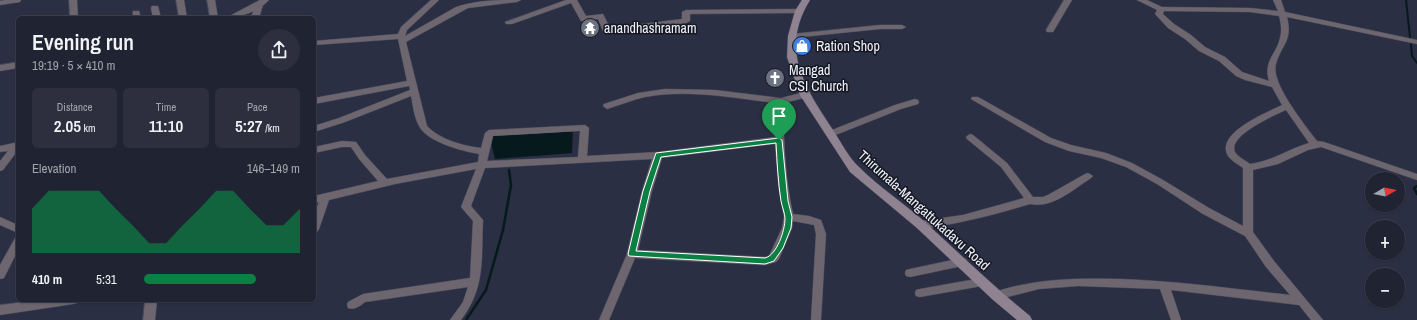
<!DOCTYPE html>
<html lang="en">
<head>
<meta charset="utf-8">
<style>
	:root { --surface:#202332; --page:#2d2f3e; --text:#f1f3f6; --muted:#a2a4ac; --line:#3d404d; --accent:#0b8043 }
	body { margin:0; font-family:"Archivo Narrow",sans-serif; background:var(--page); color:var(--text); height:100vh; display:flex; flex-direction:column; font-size:15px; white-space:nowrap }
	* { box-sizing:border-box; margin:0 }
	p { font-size:13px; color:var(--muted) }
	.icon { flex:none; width:22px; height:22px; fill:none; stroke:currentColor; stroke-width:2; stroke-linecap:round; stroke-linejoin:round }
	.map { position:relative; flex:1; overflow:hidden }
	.sheet { position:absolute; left:16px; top:16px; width:300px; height:286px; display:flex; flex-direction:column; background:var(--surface); border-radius:6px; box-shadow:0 1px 3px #0004,0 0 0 1px var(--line) }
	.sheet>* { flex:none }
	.needle { width:26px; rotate:80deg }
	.buttons { position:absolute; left:1365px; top:172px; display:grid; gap:8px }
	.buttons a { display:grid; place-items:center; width:40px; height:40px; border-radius:50%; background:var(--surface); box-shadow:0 1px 3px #0004,0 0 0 1px var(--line); font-size:20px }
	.pin { position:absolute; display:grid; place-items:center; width:34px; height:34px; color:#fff; margin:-41px -17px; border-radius:50% 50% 50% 0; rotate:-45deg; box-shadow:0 0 4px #0007 }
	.pin .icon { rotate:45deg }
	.round { display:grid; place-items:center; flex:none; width:42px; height:42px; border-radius:21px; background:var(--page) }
	.overview { display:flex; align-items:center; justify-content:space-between; height:68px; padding:0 16px }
	h1 { font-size:22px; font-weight:600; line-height:30px }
	.stats { display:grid; grid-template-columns:repeat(3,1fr); gap:6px; height:68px; padding:4px 16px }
	.stats div { display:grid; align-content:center; border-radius:6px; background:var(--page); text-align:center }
	.stats b { font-size:17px; font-weight:600 }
	.stats small { font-size:11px; font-weight:400 }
	.stats p { font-size:11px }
	.chart { height:112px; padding:8px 16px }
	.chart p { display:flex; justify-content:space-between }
	.chart svg { width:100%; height:72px; margin-top:4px; fill:var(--accent); opacity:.7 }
	ul { padding:0 16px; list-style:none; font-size:13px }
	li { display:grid; grid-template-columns:64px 48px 1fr; align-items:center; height:30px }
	li i { height:10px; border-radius:5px; background:var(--accent) }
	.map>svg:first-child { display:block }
	.water { fill:#06191c }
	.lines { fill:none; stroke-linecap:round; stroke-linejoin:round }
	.stream-far1 { stroke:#06191c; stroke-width:2 }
	.stream { stroke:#06191c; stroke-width:2.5 }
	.minor-casing { stroke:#474a5d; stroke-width:1 }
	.tertiary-casing { stroke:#474a5d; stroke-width:1 }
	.secondary-casing { stroke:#474a5d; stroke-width:1 }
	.minor { fill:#6d666f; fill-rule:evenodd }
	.tertiary { fill:#6d666f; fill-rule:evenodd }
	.secondary { fill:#8f8391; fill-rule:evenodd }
	.route { fill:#0b8043; stroke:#fff; fill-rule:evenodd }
	.labels { text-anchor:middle; stroke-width:3; stroke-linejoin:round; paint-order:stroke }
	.poi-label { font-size:14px; fill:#f0f2fd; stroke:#161821; text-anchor:start }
	.street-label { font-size:14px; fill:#f0f2fd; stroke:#161821 }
</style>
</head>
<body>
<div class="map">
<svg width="1417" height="320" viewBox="0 0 1417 320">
	<rect width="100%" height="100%" fill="#2b2f43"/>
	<path class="water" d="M573,128L572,153L495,159L489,134Z"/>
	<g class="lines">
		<g class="stream-far1">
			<path d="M1406,0L1410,37"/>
			<path d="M1411,44L1412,56L1417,63"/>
		</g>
		<g class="stream">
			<path d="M1417,186L1414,188L1417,194"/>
			<path d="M466,320L486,290L503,230L511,185L509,170"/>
		</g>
		<g class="minor-casing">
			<g id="minor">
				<path d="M5,0H21L20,2L0,5V1Z"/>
				<path d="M69,0H77L78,18H70Z"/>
				<path d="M176,0H184L187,18H179Z"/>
				<path d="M207,0H215L218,18H210Z"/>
				<path d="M431,0H439L407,30L405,36L456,7C477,0 499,0 521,0L517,2L468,8L406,42L427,126C439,139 463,146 481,148L485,133L489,130L585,125L589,128L587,156L658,152L775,137L776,103C733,98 688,89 645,97C632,100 620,105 607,109L603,106L604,104L638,93L665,89L715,90L781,98L805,92L808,93L809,95L808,97L784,103L783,105C784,142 785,178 793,214L809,216L821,220L826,234L821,320H811L816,234L814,225L793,221L792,228L779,259L776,262L765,265L635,258L609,320H599L627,254L642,191L652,159L485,168L471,206L483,220C481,259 486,287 461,320H450L463,302L468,287L365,302C360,306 355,310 348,308L347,305L348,302L363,294L470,278L473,221L461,207L476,169L395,184L329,200L319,229L317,232L314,233V215L319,202L314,204V196L378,181L359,159L351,147H342L314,153V147L342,141L356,142L365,155L387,179L478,162L479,154C462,151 427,142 419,126C414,117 413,105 411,96L345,122L314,132V126L339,118L410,90L409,86L314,104V98L407,81L398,39L314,45V41L398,34L401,27ZM580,131L578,157L487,161L493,136ZM775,144L779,190L784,217L782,228L769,256L765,257L638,250L652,191L662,158Z"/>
				<path d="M566,0H577L586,16L603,14L610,28L682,19V12L686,10L799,9L803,11L799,13L690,14V21L686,23L607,33L603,31L598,19L581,21L571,3L512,24H506L505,22Z"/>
				<path d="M1064,0H1072L1053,32H1047L1046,30Z"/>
				<path d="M1137,0H1147L1162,7L1250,8L1278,11L1273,0H1281L1285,12L1417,40V44L1287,17C1293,41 1282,44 1276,64C1270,82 1305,125 1317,141L1324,142L1417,174V180L1321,147L1308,150L1278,164L1253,170V232L1274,261L1323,320H1311L1299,305L1171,290L1181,320H1171L1160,289L1078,286L1039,289L996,300L992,299L991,296L992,293C1035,278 1076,278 1121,279C1178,281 1234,289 1290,295L1266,267L1245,236L1203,214L1157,184L1126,167L1101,158L1069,151L1045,142L971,99L972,97H978L1051,138L1071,145L1106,153L1132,163L1163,180L1209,208L1243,226V168C1238,164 1227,159 1226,151C1222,130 1268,112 1282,105L1272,87L1245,80L1236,76L1219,61L1199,51L1185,39L1168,28L1155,14L1157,10ZM1164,11L1250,12L1279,16C1281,23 1282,31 1280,38C1276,55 1263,61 1269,81L1242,72L1225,57L1205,47L1191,35L1174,24L1163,14ZM1286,110L1309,143C1288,149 1273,161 1250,164C1245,160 1238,157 1235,152C1227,136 1275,115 1286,110Z"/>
				<path d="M256,3H259L263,5L259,18H251Z"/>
				<path d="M152,6H158L161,18H153L151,8Z"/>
				<path d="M133,11H139L141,18H133Z"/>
				<path d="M880,25H902L906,27L902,29H880L792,38L788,36L792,34Z"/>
				<path d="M915,99L918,100L919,102L918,104L901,109L833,136L830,137L826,134L827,132L895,105Z"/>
				<path d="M970,134L973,135L1007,163L1033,197H1043L1048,195L1085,174L1088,173L1093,176L1091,178C1074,189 1052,209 1030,204C994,215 958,224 921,229L918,228L916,225L918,222L921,221L963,215L1024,198L1001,167L967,139L966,137Z"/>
				<path d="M18,141V150L3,170L0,171V161L8,151L0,152V146L14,143Z"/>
				<path d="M0,217L18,225V233L0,225Z"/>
				<path d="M18,237V250L4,278L0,279V265L15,238Z"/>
				<path d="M962,258L966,259L967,262L966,265L962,266L910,277L906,276L905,273L906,270L910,269Z"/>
				<path d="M982,278L986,279L987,282L986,285L982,286L920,297L916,296L915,293L916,290L920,289Z"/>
				<path d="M40,300H78L77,303L73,304L0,315V305Z"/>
			</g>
		</g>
		<g class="tertiary-casing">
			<g id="tertiary">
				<path d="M260,0H269C259,11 240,18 226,18Z"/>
				<path d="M18,62V68L0,71V65Z"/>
				<path d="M145,300H157L155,320H143Z"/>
			</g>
		</g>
		<g class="secondary-casing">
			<path id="secondary" d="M802,0H810C779,50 805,87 833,130C841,142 848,157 859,167C880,188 905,204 926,223C961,255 994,287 1030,316L1032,320H1017L992,299L917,228L850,172L800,95L787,57L788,36L795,11Z"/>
		</g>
		<use href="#minor" class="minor"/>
		<use href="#tertiary" class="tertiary"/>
		<use href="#secondary" class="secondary"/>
	</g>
	<path class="route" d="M779,138L782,140L788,201L792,217L791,228L783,248L774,261L765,264L629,256L628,254L643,191L656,153ZM776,143C777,162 778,182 781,201C782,207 785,213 785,219C785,230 777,255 765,258L636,251L650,191L661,157Z"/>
	<defs>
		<g id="temple-disc" transform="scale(1)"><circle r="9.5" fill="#6b7280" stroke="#161821"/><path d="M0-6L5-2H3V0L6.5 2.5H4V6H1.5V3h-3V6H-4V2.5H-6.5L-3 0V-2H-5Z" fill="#fff"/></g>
		<g id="shop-disc" transform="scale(1)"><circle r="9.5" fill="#3f7fe0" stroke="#161821"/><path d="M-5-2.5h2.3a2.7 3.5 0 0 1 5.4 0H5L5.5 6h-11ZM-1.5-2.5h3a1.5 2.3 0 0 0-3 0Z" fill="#fff"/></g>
		<g id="church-disc" transform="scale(1)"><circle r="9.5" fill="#6b7280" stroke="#161821"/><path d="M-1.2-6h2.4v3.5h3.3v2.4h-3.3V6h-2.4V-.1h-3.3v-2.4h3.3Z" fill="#fff"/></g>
	</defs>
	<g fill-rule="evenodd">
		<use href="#temple-disc" x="590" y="28"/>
		<use href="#shop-disc" x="802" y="46"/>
		<use href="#church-disc" x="775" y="78"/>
	</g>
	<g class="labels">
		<g class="poi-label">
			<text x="604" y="33">anandhashramam</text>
			<text x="816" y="51">Ration Shop</text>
			<text x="789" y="75">Mangad<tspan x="789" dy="16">CSI Church</tspan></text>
		</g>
		<g class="street-label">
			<text transform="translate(924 210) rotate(42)" y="5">Thirumala-Mangattukadavu Road</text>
		</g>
	</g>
</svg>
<div class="buttons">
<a><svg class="needle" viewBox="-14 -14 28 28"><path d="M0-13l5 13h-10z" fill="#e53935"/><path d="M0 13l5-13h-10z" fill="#a2a4ac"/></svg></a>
<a>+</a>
<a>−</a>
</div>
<div class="pin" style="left:779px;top:140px;background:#1e9e55"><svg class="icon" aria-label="arrive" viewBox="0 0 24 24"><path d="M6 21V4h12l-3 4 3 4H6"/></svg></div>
<section class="sheet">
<div class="overview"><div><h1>Evening run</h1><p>19:19 · 5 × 410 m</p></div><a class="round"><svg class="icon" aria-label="share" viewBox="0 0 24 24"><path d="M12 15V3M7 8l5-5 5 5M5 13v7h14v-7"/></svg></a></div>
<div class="stats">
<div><p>Distance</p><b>2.05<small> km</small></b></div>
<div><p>Time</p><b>11:10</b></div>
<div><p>Pace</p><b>5:27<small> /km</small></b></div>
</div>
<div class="chart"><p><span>Elevation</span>146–149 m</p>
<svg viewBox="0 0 160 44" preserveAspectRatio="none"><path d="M0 44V17L10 6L20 6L30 6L40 6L50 17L60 27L70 38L80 38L90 27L100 17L110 6L120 6L130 17L140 27L150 27L160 17V44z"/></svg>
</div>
<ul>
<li><b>410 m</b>5:31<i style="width:72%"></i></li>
</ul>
</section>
</div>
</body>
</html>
